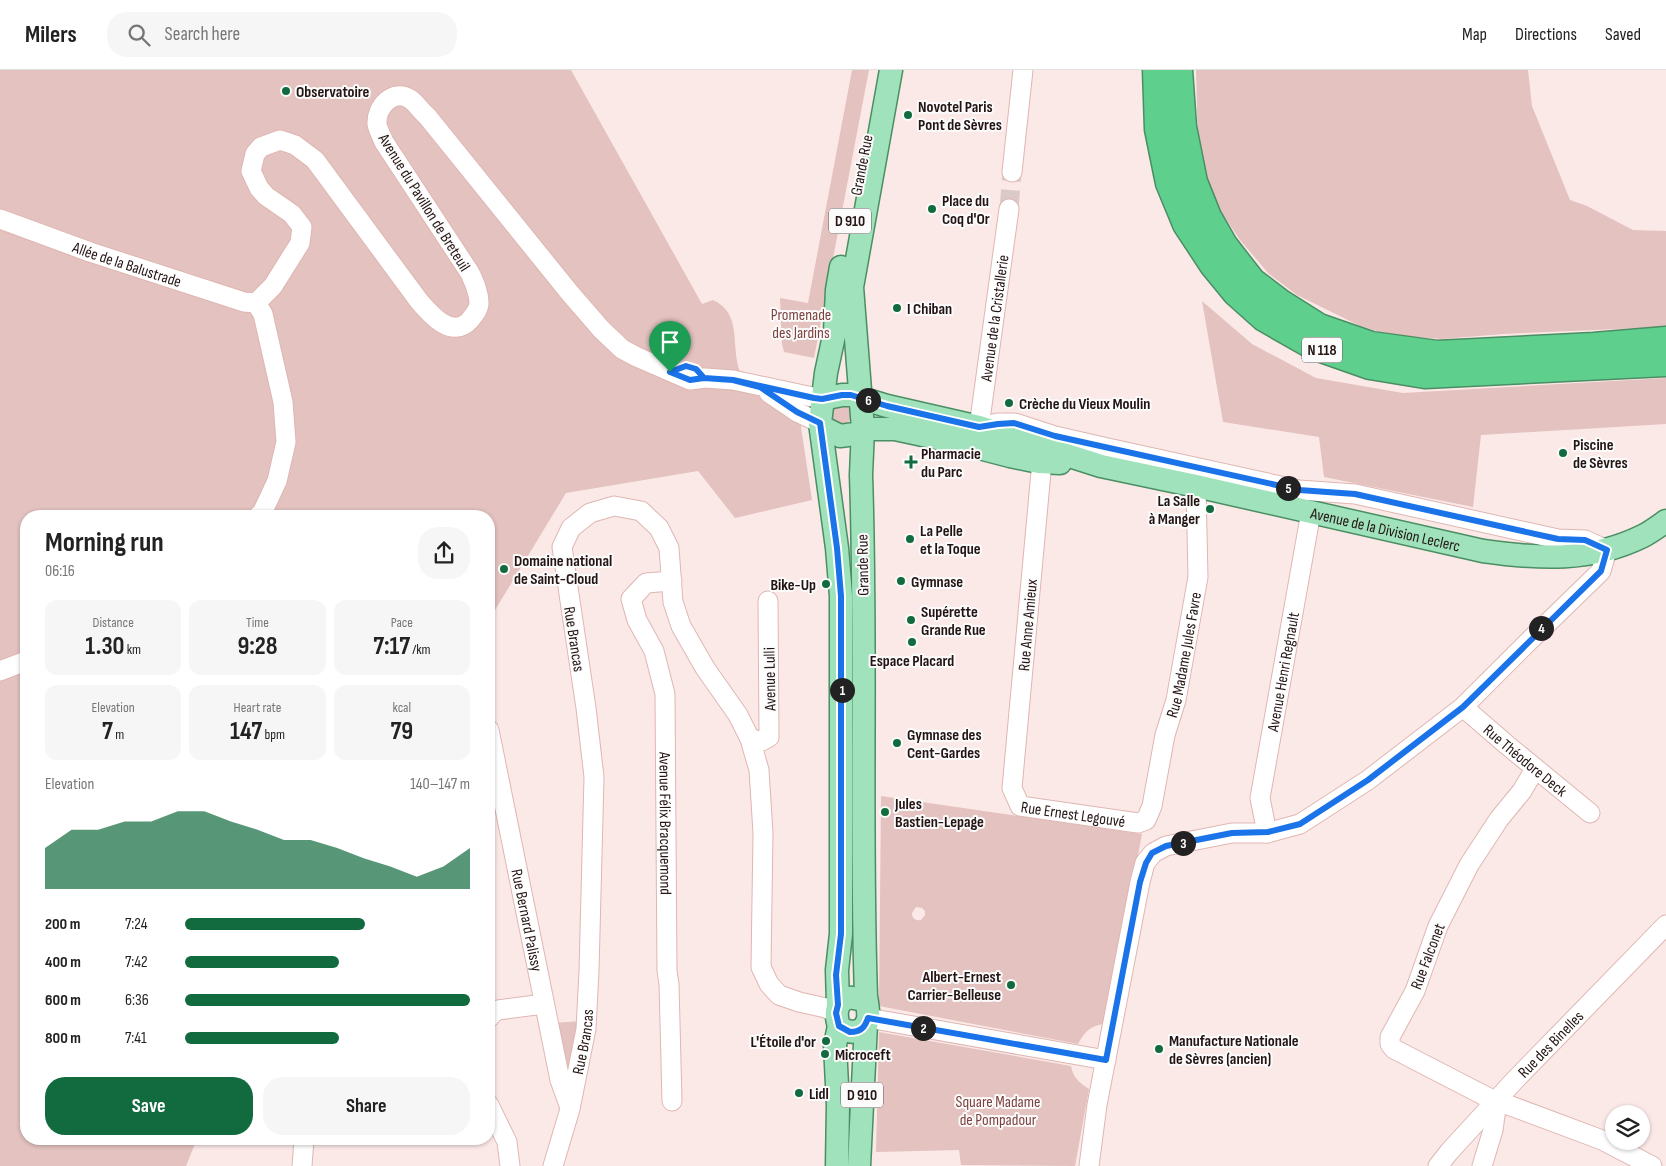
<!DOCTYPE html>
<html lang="en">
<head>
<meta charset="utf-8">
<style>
	:root { --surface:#fff; --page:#f6f6f6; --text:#222; --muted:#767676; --line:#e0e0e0; --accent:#116b3e }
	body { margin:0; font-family:"Sofia Sans Condensed",sans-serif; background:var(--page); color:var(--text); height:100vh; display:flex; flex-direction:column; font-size:19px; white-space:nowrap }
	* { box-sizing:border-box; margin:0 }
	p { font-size:16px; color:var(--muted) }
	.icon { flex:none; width:28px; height:28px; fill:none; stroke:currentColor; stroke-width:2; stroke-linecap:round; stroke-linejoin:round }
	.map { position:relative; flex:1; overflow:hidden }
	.details { position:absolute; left:20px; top:440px; width:475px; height:635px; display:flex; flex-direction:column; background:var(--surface); border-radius:20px; box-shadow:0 1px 4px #0004 }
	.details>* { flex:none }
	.buttons { position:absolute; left:1605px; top:1035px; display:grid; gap:10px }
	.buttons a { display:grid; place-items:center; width:45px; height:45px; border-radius:50%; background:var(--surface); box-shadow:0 1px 4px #0004; font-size:25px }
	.pin { position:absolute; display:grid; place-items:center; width:42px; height:42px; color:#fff; margin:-51px -21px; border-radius:50% 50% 50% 0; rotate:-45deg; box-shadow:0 0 5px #0007 }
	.pin .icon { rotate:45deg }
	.km { position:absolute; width:25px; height:25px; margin:-12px; border-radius:50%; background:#222; color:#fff; font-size:14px; line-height:25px; text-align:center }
	.round { display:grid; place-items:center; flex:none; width:52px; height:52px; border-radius:20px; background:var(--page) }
	.head { display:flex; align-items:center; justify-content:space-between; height:85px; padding:0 25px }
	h1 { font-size:28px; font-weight:700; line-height:38px }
	.stats { display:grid; grid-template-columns:repeat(3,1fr); gap:8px; height:85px; padding:5px 25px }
	.stats div { display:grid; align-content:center; border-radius:12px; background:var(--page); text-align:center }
	.stats b { font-size:25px; font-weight:700 }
	.stats small { font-size:14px; font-weight:400 }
	.stats p { font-size:14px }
	.chart { height:140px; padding:10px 25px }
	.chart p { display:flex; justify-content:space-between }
	.chart svg { width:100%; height:90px; margin-top:5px; fill:var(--accent); opacity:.7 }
	.button { display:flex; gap:10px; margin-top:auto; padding:10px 25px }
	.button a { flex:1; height:58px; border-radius:20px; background:var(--accent); color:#fff; font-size:20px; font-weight:700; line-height:58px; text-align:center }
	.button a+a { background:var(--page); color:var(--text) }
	ul { padding:0 25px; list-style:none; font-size:16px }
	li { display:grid; grid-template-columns:80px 60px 1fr; align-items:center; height:38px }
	li i { height:12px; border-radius:6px; background:var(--accent) }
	header { display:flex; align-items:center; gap:30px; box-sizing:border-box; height:70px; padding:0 25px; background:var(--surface); border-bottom:1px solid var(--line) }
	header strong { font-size:24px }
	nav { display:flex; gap:28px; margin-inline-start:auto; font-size:18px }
	.search { width:350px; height:45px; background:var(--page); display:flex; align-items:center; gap:12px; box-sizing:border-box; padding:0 18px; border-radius:20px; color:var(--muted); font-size:19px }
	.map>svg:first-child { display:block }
	.green { fill:#e3c2bf; fill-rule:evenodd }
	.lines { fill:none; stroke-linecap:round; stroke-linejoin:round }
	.minor-tunnel { stroke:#dbc9c8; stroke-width:19; stroke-dasharray:19 9; stroke-linecap:butt }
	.minor-casing { stroke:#dfb6b2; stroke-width:21 }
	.major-casing { stroke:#4a8e63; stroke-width:25 }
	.highway-casing { stroke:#4a8e63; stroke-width:29 }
	.minor { stroke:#fff; stroke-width:19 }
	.major { stroke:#9fe2bb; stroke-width:22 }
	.highway { stroke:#5fcf8d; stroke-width:26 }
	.route-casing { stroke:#fff; stroke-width:10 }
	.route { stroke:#1a73e8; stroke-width:6 }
	.poi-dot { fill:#116b3e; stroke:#fbfbfb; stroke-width:2 }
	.labels { text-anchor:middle; stroke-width:4; stroke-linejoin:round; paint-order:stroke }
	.shield { fill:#fbfbfb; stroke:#645a59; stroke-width:1 }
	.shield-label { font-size:15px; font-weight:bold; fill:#241514 }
	.poi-label { font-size:16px; font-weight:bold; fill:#241514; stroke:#fbfbfb; text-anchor:start }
	.street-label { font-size:16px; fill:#241514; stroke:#fbfbfb }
	.park-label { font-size:16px; fill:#7d423f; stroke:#fbfbfb }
</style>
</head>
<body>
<header>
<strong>Milers</strong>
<div class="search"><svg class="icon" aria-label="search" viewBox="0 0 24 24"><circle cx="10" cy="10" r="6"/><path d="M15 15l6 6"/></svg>Search here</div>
<nav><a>Map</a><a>Directions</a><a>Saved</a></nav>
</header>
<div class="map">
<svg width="1666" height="1096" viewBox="0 0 1666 1096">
	<rect width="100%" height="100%" fill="#fbe9e8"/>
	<g class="green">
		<path d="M0,0H571L702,234L713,230C743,244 730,275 740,302L809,316L801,357L812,430L735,448L698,401L566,423L489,550V446H26V1069H197L186,1096H0Z"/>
		<path d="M852,0H869L814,288L784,282L782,274L780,228L808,233Z"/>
		<path d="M1196,0H1528L1532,36L1570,130L1587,136L1633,160L1666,161V257L1503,264L1442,269L1390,265L1360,256L1297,225L1269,204L1240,170L1219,139L1206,107L1198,77Z"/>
		<path d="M1202,231L1252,274L1316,308L1403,323L1666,308V354L1481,365L1473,437L1324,407L1319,367L1223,352Z"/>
		<path d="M847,336C855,343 852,352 842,355L832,351L830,341L832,338Z"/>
		<path d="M881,726L1142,764L1106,954C1091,955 1085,961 1078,974L879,936ZM916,837L922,838L925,841V845L921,850C915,851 912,848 912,843Z"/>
		<path d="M580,951L569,1015L554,953Z"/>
		<path d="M879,962L1071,996C1073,1008 1080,1013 1089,1019L1075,1096L961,1095L959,1080L876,1082Z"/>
	</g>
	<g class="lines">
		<path class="minor-tunnel" d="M1009,139L1012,102"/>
		<g class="minor-casing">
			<g id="minor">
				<path d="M1012,102L1023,0"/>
				<path id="s1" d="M0,149L90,182L244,232L256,233"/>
				<path d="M256,233L273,216L300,173L302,157L292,144L266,126L259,118L251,101L255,84L261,77L280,70L295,75L315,90L419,231C430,244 452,270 470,250C474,245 479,239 479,233C479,222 474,212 470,203L384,72C382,67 378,60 377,54C376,37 393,18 410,29C416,33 421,41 427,46L569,222L601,259L622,279L637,287L690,310L705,308L733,310L822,329"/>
				<path d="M256,233L263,244L283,332L286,372L277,411L262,443L258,446"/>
				<path d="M769,323L797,342L820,353"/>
				<path id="s2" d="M979,357L1009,139"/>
				<path d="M981,357L998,353H1015L1055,366L1112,379L1299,420L1355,424L1558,469L1585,470L1607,480L1601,501L1595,507L1527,573L1463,637L1368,710L1300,754L1267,763H1232L1166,776L1153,783L1145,793L1140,812L1097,1035L1089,1096"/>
				<path id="s3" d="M1039,392L1041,402L1012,718L1020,736L1138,753L1146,750L1152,736L1165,665L1176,630L1198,507L1196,416"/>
				<path id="s4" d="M672,511L646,513L631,529L637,550L654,581L665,624L667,901L669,914L672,1031"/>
				<path d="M0,601L26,591"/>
				<path id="s5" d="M1463,637L1507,675L1590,743"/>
				<path id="s6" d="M489,660L560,1010L570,1038"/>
				<path d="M750,669L762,671L769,667L768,531"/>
				<path d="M1535,699L1522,721L1499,749L1469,795L1438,856L1415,921L1390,967V974L1394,979L1487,1027L1602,1070L1652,1096"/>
				<path id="s7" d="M1267,763L1260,728L1311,442"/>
				<path d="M489,948L493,943L498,940L544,934"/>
				<path d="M868,948L1106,990"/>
				<path d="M489,1035L507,1072L510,1096"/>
				<path d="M302,1096L304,1069"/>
				<path id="s8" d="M553,1096L570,1039L586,959L589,901L594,707L586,638L562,477L571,458L590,443L614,436L641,441L659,458L669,478L673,532L681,556L705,598L738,645L750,669L759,700L763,763L761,897L769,914L779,925L799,932L826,938L836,943"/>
				<path id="s9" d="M1438,1096L1449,1082L1514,1011L1666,855"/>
				<path d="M1482,1096L1493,1060L1497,1031"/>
			</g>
		</g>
		<g class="major-casing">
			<g id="major">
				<path id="s10" d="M822,329L842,325H851L887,336L979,357L1101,396L1196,416L1483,481C1540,489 1590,492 1643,466C1651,462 1659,456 1666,451"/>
				<path d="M820,353L824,358L840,366L855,364L863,359H895L960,373L1010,386L1039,392L1060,393"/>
				<path d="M867,933C846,920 831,933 839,956C848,965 865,964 868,949C869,942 867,933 866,926C860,753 867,579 861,405L863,359L852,217L891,0"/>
				<path d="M838,935L837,900L841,864V526L837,478L820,353L826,303L835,261L837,220L841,197"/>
				<path d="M837,1096L838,1035L835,975L839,956"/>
				<path d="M859,1096L866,954"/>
			</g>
		</g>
		<g class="highway-casing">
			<g id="highway">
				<path d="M1156,0L1158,59L1169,113L1186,154L1213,195L1236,223L1264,248L1313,276L1370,296L1425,305L1666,293"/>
				<path d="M1179,0L1183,57L1194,112L1208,147L1224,175L1252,211L1281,233L1319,257L1371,275L1437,284L1594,276L1666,270"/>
			</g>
		</g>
		<use href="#minor" class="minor"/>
		<use href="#major" class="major"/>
		<use href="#highway" class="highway"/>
	</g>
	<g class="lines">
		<g class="route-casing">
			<path id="route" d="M670,302L690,310L704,308L733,310L760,317L797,342L820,353L837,478L841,526V864L836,905L838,935L836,943L839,956L850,962C861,962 865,957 868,948L1106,990L1140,812L1146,793L1152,783L1166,776L1232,763L1268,762L1300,754L1368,710L1463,637L1601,501L1607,480L1585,470L1558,469L1355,424L1299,420L1055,366L1014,353L998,354L979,357L887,336L851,325H842L822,329L814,328L733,310L704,308L696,299L686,296L670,302"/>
		</g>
		<use href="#route" class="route"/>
	</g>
	<g class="poi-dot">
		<circle cx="286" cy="21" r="5"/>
		<circle cx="908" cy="45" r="5"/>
		<circle cx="932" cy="139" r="5"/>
		<circle cx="897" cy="238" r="5"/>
		<circle cx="1009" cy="333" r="5"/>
		<circle cx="1563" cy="383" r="5"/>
		<path d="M908.5 384.5h5v5h5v5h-5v5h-5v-5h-5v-5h5z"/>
		<circle cx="1210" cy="439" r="5"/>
		<circle cx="910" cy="469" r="5"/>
		<circle cx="504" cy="499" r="5"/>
		<circle cx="901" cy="511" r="5"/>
		<circle cx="826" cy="514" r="5"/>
		<circle cx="911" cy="550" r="5"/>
		<circle cx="912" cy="572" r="5"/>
		<circle cx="897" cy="673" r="5"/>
		<circle cx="885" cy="742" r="5"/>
		<circle cx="1011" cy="915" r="5"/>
		<circle cx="826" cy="971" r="5"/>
		<circle cx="1159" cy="979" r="5"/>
		<circle cx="825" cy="984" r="5"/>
		<circle cx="799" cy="1023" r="5"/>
	</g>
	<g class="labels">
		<g class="shield">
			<rect x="829" y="138.5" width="42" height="25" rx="4"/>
			<rect x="1302" y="267.5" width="40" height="25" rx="4"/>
			<rect x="841" y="1012.5" width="42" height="25" rx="4"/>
		</g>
		<g class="shield-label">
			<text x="850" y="156">D 910</text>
			<text x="1322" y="285">N 118</text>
			<text x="862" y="1030">D 910</text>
		</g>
		<g class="poi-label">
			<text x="296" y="27">Observatoire</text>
			<text x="918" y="42">Novotel Paris<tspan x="918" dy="18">Pont de Sèvres</tspan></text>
			<text x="942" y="136">Place du<tspan x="942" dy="18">Coq d'Or</tspan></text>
			<text x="907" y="244">I Chiban</text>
			<text x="1019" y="339">Crèche du Vieux Moulin</text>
			<text x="1573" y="380">Piscine<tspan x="1573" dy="18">de Sèvres</tspan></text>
			<text x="921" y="389">Pharmacie<tspan x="921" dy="18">du Parc</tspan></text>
			<text x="1200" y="436" text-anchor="end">La Salle<tspan x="1200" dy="18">à Manger</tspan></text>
			<text x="920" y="466">La Pelle<tspan x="920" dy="18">et la Toque</tspan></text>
			<text x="514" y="496">Domaine national<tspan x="514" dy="18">de Saint-Cloud</tspan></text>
			<text x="911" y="517">Gymnase</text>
			<text x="816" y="520" text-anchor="end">Bike-Up</text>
			<text x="921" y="547">Supérette<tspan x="921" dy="18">Grande Rue</tspan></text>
			<text x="912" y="596" text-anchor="middle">Espace Placard</text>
			<text x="907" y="670">Gymnase des<tspan x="907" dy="18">Cent-Gardes</tspan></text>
			<text x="895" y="739">Jules<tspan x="895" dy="18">Bastien-Lepage</tspan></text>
			<text x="1001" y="912" text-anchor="end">Albert-Ernest<tspan x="1001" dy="18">Carrier-Belleuse</tspan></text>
			<text x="1169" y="976">Manufacture Nationale<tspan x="1169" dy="18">de Sèvres (ancien)</tspan></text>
			<text x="816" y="977" text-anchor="end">L'Étoile d'or</text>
			<text x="835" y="990">Microceft</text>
			<text x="809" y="1029">Lidl</text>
		</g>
		<g class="street-label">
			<text transform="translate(861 95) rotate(-79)" y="6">Grande Rue</text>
			<text transform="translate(425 132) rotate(58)" y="6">Avenue du Pavillon de Breteuil</text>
			<text dy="6" stroke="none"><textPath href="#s1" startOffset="135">Allée de la Balustrade</textPath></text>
			<text dy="6" stroke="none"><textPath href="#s2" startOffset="110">Avenue de la Cristallerie</textPath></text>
			<text dy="6" stroke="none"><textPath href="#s10" startOffset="581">Avenue de la Division Leclerc</textPath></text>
			<text transform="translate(862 495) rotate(-91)" y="6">Grande Rue</text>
			<text transform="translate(1027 555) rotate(-85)" y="6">Rue Anne Amieux</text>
			<text transform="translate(575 569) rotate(81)" y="6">Rue Brancas</text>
			<text dy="6" stroke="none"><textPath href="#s3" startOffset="645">Rue Madame Jules Favre</textPath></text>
			<text dy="6" stroke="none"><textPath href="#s7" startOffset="164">Avenue Henri Regnault</textPath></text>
			<text transform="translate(769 609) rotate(-91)" y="6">Avenue Lulli</text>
			<text dy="6" stroke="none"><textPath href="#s5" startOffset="82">Rue Théodore Deck</textPath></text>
			<text dy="6" stroke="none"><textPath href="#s3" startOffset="401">Rue Ernest Legouvé</textPath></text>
			<text dy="6" stroke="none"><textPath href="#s4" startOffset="279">Avenue Félix Bracquemond</textPath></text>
			<text dy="6" stroke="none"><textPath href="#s6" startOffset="194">Rue Bernard Palissy</textPath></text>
			<text transform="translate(1427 886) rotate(-69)" y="6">Rue Falconet</text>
			<text dy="6" stroke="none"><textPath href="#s8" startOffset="128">Rue Brancas</textPath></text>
			<text dy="6" stroke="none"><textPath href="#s9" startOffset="166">Rue des Binelles</textPath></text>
		</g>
		<g class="park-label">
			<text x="801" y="250">Promenade<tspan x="801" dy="18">des Jardins</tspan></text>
			<text x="998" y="1037">Square Madame<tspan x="998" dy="18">de Pompadour</tspan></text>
		</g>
	</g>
</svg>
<div class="buttons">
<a><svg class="icon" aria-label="layers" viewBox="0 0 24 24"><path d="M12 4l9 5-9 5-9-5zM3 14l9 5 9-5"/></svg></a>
</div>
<div class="pin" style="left:670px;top:302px;background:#1e9e55"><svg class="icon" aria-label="arrive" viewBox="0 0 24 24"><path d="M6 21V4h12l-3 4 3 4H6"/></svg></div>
<b class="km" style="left:842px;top:620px">1</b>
<b class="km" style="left:923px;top:958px">2</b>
<b class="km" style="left:1183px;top:773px">3</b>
<b class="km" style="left:1541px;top:558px">4</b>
<b class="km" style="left:1288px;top:418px">5</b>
<b class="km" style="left:868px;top:330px">6</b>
<section class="details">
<div class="head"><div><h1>Morning run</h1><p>06:16</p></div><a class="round"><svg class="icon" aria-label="share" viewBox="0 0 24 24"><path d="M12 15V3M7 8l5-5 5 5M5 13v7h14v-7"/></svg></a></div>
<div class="stats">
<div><p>Distance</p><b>1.30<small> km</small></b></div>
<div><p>Time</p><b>9:28</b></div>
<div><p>Pace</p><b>7:17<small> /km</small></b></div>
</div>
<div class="stats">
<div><p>Elevation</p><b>7<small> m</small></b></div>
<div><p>Heart rate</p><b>147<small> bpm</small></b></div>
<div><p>kcal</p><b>79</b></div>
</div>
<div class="chart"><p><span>Elevation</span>140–147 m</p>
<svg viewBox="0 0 160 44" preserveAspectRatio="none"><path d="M0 44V24L10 15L20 15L30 11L40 11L50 6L60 6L70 11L80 15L90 20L100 20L110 24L120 29L130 33L140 38L150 33L160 24V44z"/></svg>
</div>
<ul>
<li><b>200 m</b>7:24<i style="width:63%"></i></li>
<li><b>400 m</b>7:42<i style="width:54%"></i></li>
<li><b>600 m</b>6:36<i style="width:100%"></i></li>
<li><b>800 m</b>7:41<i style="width:54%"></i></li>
</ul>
<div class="button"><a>Save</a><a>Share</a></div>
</section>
</div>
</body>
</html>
